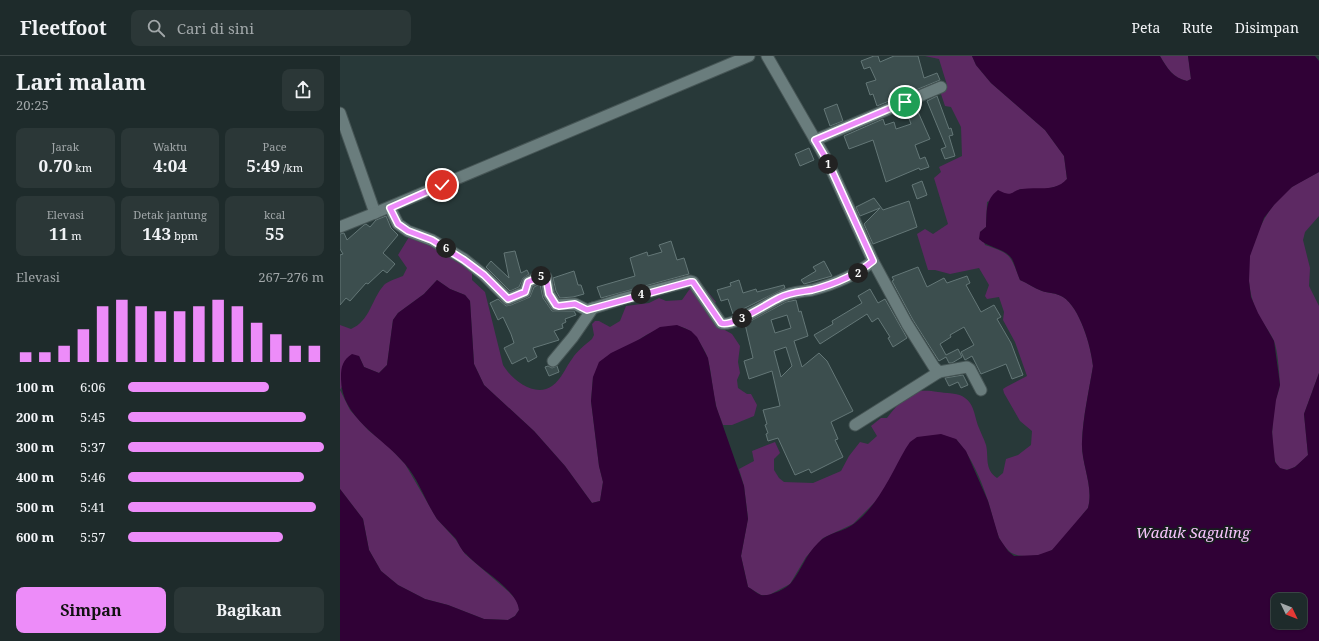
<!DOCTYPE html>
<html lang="id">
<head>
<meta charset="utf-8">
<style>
	:root { --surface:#1e2b2b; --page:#2b3737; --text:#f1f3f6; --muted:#a1a7a9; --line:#3c4747; --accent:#ed8cf9 }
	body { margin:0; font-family:"Noto Serif",serif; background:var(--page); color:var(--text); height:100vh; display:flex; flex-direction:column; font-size:15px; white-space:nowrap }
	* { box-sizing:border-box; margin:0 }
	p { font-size:13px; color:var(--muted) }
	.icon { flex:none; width:22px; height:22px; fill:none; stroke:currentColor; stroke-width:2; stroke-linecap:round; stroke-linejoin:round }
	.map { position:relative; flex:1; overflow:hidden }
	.details { display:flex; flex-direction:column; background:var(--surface); width:340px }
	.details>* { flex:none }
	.needle { width:26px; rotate:133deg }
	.controls { position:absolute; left:931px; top:537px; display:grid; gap:8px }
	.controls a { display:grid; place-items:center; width:36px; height:36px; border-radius:8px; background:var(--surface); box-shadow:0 1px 3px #0004,0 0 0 1px var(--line); font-size:20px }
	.pin { position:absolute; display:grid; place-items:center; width:34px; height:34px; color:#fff; margin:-17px; border:2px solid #fff; border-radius:50%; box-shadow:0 1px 4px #0007 }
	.km { position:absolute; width:20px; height:20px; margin:-10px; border-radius:50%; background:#222; color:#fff; font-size:11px; line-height:20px; text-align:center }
	.round { display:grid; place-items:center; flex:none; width:42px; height:42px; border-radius:8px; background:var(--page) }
	.head { display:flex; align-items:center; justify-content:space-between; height:68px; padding:0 16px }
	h1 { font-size:22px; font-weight:700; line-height:30px }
	.stats { display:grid; grid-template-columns:repeat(3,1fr); gap:6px; height:68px; padding:4px 16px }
	.stats div { display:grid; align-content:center; border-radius:8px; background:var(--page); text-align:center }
	.stats b { font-size:17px; font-weight:700 }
	.stats small { font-size:11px; font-weight:400 }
	.stats p { font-size:11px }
	.chart { height:112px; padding:8px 16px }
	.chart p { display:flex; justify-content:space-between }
	.chart svg { width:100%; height:72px; margin-top:4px; stroke:var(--accent); stroke-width:6 }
	.action { display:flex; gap:8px; margin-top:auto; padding:8px 16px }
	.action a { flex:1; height:46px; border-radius:8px; background:var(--accent); color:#111; font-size:16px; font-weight:700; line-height:46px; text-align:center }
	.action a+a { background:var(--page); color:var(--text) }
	ul { padding:0 16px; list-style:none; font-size:13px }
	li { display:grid; grid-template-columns:64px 48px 1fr; align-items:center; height:30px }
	li i { height:10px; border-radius:5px; background:var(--accent) }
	header { display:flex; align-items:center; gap:24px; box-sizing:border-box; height:56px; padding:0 20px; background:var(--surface); border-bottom:1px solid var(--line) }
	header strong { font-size:19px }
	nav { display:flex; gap:22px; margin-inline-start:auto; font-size:14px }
	.search { width:280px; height:36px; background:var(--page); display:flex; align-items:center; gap:10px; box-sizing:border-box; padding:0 14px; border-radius:8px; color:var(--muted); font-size:15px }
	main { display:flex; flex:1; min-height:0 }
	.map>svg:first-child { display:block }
	.green { fill:#5d2963 }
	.water { fill:#300136; fill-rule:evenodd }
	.building { fill:#3c4e4e; stroke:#647777; fill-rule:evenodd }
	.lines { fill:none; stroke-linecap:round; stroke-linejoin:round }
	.minor-casing { stroke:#465555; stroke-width:13 }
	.minor { stroke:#6a7d7d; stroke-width:11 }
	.route-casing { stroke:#fff; stroke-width:8 }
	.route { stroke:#ed8cf9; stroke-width:5 }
	.labels { text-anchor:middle; stroke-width:3.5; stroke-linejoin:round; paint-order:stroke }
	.water-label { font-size:15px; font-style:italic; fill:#f7c3fc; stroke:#171e1e }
</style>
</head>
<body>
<header>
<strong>Fleetfoot</strong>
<div class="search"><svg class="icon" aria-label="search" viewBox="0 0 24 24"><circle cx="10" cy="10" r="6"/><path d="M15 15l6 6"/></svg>Cari di sini</div>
<nav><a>Peta</a><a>Rute</a><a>Disimpan</a></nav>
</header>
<main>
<section class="details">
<div class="head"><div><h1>Lari malam</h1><p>20:25</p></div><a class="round"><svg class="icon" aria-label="share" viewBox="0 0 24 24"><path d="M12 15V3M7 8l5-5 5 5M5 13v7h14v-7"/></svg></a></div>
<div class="stats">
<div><p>Jarak</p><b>0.70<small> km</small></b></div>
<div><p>Waktu</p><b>4:04</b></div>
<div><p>Pace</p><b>5:49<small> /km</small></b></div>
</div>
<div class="stats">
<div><p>Elevasi</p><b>11<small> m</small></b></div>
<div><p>Detak jantung</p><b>143<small> bpm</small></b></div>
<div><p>kcal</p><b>55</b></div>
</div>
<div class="chart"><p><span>Elevasi</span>267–276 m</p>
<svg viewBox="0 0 160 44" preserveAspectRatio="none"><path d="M5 44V38M15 44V38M25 44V34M35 44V24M45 44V10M55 44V6M65 44V10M75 44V13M85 44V13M95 44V10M105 44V6M115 44V10M125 44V20M135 44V27M145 44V34M155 44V34"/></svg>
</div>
<ul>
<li><b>100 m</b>6:06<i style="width:72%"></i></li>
<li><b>200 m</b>5:45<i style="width:91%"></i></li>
<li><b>300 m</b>5:37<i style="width:100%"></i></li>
<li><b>400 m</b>5:46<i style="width:90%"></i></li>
<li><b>500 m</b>5:41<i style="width:96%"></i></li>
<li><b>600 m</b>5:57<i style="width:79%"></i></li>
</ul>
<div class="action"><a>Simpan</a><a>Bagikan</a></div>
</section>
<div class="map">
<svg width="979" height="585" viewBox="0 0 979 585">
	<rect width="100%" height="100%" fill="#283939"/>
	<g class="green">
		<path d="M585,0H632L636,9L651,27L705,74L724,100L727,123L722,129L706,133H680L674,138H665L647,146L646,171L640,176L645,189C671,198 670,198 680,224C687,227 694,232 702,235C708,237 717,237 723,241C740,252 751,290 753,310C749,335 743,360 742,386C741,408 754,430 748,452C740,461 721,489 712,494C703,501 677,503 669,495C655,483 654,462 648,445C641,423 631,400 616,383L534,447L513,468L483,482L466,501L450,528L429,539H421L408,531L401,500L408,462L404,430L399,413L414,405L412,395L435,386L440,397L434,403V414L439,422L444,426L473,427L501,415L509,400L520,386L528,388L537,380L531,370L541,362H547C564,341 570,331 598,336C605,337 616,337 622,340C635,347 634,360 639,372C641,377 644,383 646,389C649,401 644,413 657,422L663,417L666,403L678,399L691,389L692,375L680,365L664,337L663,333L666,331L687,320L675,286L663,264L664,256L659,241L647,243L645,240L649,229L639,212L610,218L595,214H588L577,178L585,173L593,178L608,168L594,122L601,116L599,111L622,100L621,71L611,51L605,50L600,35L607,29L599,3Z"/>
		<path d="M820,0H848L851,23L847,25C833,22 827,12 820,0Z"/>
		<path d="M979,116V160L965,176L963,184L970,212L969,230L979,250V317L964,358L968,399C961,406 951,418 940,412C928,405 933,357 935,345C937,339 940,333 940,327C939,316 938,295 934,285C930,276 923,267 918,259C910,242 906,218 910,199C916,174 931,146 952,131C961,125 970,121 979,116Z"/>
		<path d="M69,181L80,182L132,214V224L145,236L163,309C172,324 195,342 212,330C222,323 225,312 232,303C237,295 245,289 252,283L254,279L252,268L255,265H259L270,271L280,265L286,250L309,247L319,242L326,245L342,244L349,234L359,225L376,246L373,249L383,273L392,278L400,290L398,306L400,317L397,324L398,332L407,338H411L417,349L414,360L392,369H383C381,362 377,356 376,349C372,334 372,318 368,304C367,298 363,292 360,287C335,241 277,301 253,321L251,345L259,410L263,426L260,445L252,447L225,410L194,375L144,329L134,308L130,245L125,239L110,233L97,224L84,238L58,257L53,264L47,309L39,317L24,311L19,300L0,334L10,354L28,374L48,390L65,408L97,463L116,484L125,498L169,536L178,546L179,554L175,560L168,564L144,563L108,549L85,543L58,529L41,515L29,494L23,463L0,433V269L11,273C30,265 31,244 44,229C48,225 58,222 63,220L67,212L58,199Z"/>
	</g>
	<path class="water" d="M632,0H820C827,12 833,22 847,25L851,23L848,0H975L979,5V116L952,131L934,149L924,162L910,200L909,225L911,241L918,257L934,285L939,321L940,329L936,344L932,376L935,406L940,412L947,414L955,411L968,399L964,358L979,317V585H0V433L23,463L29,494L41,515L58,529L85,543L108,549L144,563L168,564L175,560L179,554C177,533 140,514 126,498C121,494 119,488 116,483C110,476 103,470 97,463C85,445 79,424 65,408C42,380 0,362 1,321C1,310 3,304 12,298L19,300L24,311L39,317L47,309L53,264L58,257L84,238L97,224L110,233L125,239L130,245L134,308L144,329L194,375L225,410L252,447L260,445L263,426L259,410L251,345L253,321L259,306L271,297L300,283L320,271L337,269L351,275L357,281L368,302L376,350L404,430L408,463L401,500L408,531C412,533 416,537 421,539C428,541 446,533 451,527C461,515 466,498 478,487C488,476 504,476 515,467C539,448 551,418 566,392L570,386L577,381L601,378L616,383L626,395L648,445L659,482L668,495L674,500L698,499L712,494L748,452C754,430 741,408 742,386C743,360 749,335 753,310C751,290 740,252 723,241C717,237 708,237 702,235C694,232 687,227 680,224C677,217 675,209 672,203C665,192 648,192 639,183L640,176L646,171C647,155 645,144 658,134C674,142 670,135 682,133C698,130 714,137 727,123L724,100L705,74L651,27L636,9ZM938,544H960V566H938Z"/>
	<g class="building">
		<path d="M534,0H538L540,6L554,0H578L584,22L597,17L600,24L537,50L533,38L530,39L526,27L536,24L530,11L524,13L521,5Z"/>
		<path d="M597,40L609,73L611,72L613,79L609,80L615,100L605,103L601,93L606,91L587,45Z"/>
		<path d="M497,48L503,65L490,70L484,53Z"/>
		<path d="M575,49L590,83L575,89L580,103L585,101L589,111L580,114L579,112L546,126L533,84L509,93L504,80L543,63L545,69L554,66L556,73L571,68L566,54Z"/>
		<path d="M469,92L474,104L460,110L455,98Z"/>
		<path d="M582,125L587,139L577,143L572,129Z"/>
		<path d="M534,142L543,154L569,145L577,171L533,188L524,168L540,152L520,160L516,151Z"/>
		<path d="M46,160L51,172L58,179L43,197L55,208L47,217L43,214L28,228L26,227L10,245L6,242L0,249V199L3,198L0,193V178L4,177L7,184L24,169L26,168L30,171L36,164Z"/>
		<path d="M331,185L337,204L344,202L349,218L261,242L257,231L295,220L290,202L307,196L308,200L322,196L319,189Z"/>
		<path d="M175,195L181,217L187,214L189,218L183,222L179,231L170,235L146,211L151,205L169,222L164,197Z"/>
		<path d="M484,205L492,220L464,228L461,224L476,215L473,211Z"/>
		<path d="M578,211L587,231L604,222L607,227L627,220L630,227L626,229L641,256L654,249L661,261L657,263L671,287L683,319L672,323L666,308L641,318L632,300L625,304L621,296L634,289L624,271L610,279L611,281L600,288L606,299L618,293L622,301L612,307H609L606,301L599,305L573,264L552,225L554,224L552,221Z"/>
		<path d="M234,215L238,229H241L244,238L233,241L220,242L216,235L213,222Z"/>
		<path d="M399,224L403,237L416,233L417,236L444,229L445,232L393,258L388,243L381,245L377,234L391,230L390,227Z"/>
		<path d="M200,228L203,242L212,255H234L236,259L225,263L226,266L222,268L223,272L214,275L219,284L193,292L197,301L188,306L186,301L172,308L164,292L174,287L171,278L163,261L158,264L150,247L158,243L166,250L171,249L190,241L194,231Z"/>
		<path d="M530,233L538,247L545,243L567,282L553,291L548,282L550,281L538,262L532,266L527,258L480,288L474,279L493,268L492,265L522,247L518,240Z"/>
		<path d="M456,244L459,256L461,255L468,280L454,285L462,311L479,297L487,305L513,355L491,366L498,383L495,384L503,401L471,417L469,413L455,419L438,382L428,385L426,378L428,377L425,369L427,368L423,354L440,350L432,315L409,323L404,305L413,302L405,268L446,246ZM447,259L451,272L435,277L431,264ZM446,291L452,310L441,321L434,295Z"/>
		<path d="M208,310L212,312L217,310L219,316L209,320L205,311Z"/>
		<path d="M623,319L628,329L621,332L618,326L609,330L605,322Z"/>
	</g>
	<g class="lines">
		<g class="minor-casing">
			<g id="minor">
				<path d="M427,0L488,106L533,205L567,268L594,311L599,316L627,311L630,313L641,334"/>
				<path d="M0,57L35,157L409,0"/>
				<path d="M475,84L601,31"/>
				<path d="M50,152L58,168L68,175L92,184L124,203L144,219L168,243L185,236L188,226L204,219L206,221L209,238L216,249L235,248L247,254L282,243L350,225L353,226L381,267C391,272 428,247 439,242C450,236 460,236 472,234C495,228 515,220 533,205"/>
				<path d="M0,171L35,157"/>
				<path d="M213,305L233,281L253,252"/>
				<path d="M515,369L599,316"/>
			</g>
		</g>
		<use href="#minor" class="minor"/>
	</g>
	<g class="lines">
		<g class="route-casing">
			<path id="route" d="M102,129L50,152L58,168L68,175L92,184L124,204L144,219L168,243L185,236L188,226L204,219L206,221L209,238L216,249L219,250L235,248L247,254L350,226H353L381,267C391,272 428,247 439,242C450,236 460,236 472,234C495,228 515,220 533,205L488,106L475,84L565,46"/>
		</g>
		<use href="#route" class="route"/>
	</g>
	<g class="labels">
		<g class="water-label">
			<text x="853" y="482">Waduk Saguling</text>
		</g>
	</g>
</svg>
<div class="controls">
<a><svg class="needle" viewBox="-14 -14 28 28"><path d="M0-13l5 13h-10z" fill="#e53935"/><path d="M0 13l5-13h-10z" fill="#a1a7a9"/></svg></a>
</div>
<div class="pin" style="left:565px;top:46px;background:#1e9e55"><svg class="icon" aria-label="arrive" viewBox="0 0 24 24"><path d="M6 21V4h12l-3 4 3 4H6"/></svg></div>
<div class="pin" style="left:102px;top:129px;background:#d93025"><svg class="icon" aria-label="check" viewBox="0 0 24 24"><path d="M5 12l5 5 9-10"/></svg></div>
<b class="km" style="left:488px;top:108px">1</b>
<b class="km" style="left:518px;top:217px">2</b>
<b class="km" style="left:402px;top:262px">3</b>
<b class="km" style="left:301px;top:238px">4</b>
<b class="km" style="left:201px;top:220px">5</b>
<b class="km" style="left:106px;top:192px">6</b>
</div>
</main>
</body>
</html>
